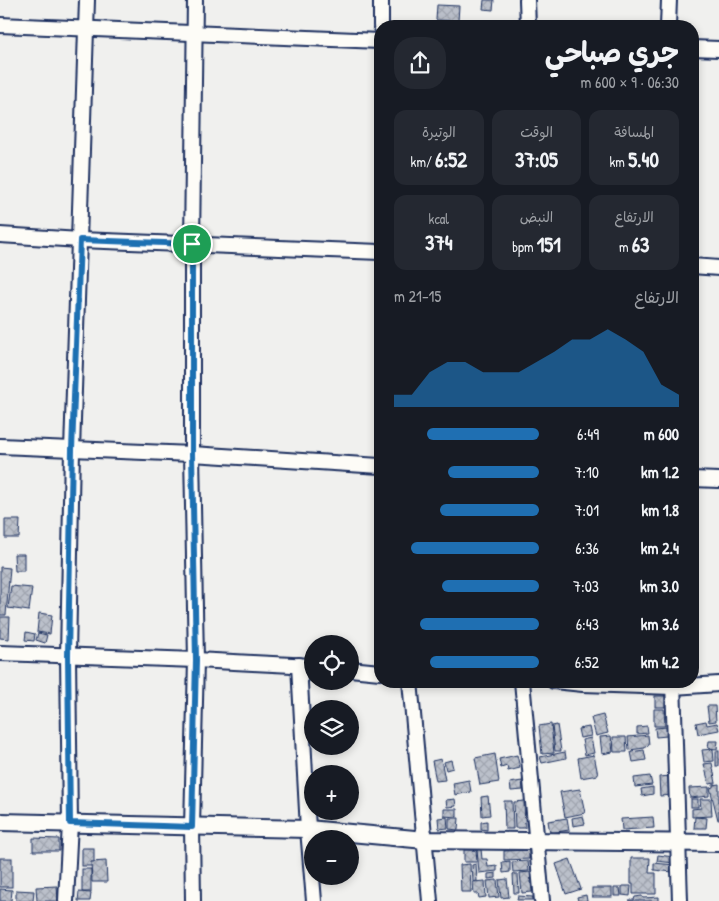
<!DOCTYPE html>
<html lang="ar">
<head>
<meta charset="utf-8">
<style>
	:root { --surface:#171b24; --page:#242831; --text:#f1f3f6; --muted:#9ea1a6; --accent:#1f6fb2 }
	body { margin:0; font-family:"Patrick Hand","Playpen Sans Arabic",sans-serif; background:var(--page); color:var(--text); direction:rtl; height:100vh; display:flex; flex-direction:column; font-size:19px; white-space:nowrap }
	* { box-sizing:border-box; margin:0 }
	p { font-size:16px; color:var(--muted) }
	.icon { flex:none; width:28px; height:28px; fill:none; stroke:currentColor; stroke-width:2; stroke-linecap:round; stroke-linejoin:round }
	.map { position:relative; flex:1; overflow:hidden; direction:ltr }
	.panel { position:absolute; left:374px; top:20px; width:325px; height:668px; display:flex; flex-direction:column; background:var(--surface); border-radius:20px; box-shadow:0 2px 8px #0003; direction:rtl }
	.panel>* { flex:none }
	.buttons { position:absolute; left:304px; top:635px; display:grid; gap:10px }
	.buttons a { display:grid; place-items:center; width:55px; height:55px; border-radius:50%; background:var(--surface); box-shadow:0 2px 8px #0003; font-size:25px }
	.pin { position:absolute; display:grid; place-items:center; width:42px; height:42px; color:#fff; margin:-21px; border:2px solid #fff; border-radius:50%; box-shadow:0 1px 5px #0007 }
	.round { display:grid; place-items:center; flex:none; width:52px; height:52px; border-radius:20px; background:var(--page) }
	.summary { display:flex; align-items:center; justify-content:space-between; height:85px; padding:0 20px }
	h1 { font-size:28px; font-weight:700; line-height:38px }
	.stats { display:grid; grid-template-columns:repeat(3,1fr); gap:8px; height:85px; padding:5px 20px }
	.stats div { display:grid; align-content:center; border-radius:12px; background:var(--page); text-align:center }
	.stats b { font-size:21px; font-weight:700 }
	.stats small { font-size:14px; font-weight:400 }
	.stats p { font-size:14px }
	.chart { height:140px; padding:10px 20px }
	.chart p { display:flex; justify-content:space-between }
	.chart svg { width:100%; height:90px; margin-top:5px; fill:var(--accent); opacity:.7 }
	ul { padding:0 20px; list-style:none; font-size:16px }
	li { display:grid; grid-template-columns:80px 60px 1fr; align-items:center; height:38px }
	li i { height:12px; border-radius:6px; background:var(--accent) }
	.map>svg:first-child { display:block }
	.building { fill:url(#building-cross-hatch); stroke:#1b2f5e }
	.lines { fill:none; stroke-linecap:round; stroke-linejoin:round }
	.minor-casing { stroke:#1b2f5e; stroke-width:18 }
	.tertiary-casing { stroke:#1b2f5e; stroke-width:20 }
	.minor { stroke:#fdfcf7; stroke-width:14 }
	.tertiary { stroke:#fdfcf7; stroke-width:16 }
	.route-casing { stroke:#fff; stroke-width:10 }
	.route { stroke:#1f6fb2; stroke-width:6 }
</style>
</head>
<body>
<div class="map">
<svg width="719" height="901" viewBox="0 0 719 901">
	<defs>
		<pattern id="building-cross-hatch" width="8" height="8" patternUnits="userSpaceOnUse" patternTransform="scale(1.25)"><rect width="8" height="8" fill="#bbc0ca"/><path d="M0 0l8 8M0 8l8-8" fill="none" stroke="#a0a5b0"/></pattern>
	</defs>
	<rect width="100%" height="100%" fill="#f0f0ee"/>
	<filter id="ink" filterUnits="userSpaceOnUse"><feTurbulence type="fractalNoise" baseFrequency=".02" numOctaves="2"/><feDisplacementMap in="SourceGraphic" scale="10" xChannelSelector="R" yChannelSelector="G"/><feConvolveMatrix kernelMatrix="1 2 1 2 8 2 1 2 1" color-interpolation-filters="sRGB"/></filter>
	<g filter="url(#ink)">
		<g class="building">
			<path d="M484,0H494L493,10L483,9Z"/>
			<path d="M437,5L459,6L458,21L436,20Z"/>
			<path d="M5,520H20L19,538H5Z"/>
			<path d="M14,554H24V571H15Z"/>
			<path d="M0,567L10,568L6,615H0Z"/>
			<path d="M11,586L32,588L29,611L8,608Z"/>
			<path d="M39,613L52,615L50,634L37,632Z"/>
			<path d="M0,617H10L9,639L0,638Z"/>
			<path d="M26,632L35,634L34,641L25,640Z"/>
			<path d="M38,633L47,635L45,643L36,640Z"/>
			<rect x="655" y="696" width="10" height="11"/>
			<path d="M707,706H715L716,721L709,722Z"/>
			<path d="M654,709H664L665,726H654Z"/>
			<path d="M603,715L608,733L596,736L591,718Z"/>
			<path d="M706,721L707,725L717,723L719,730L698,734L696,723Z"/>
			<path d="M551,724L554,753L542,754L539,726Z"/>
			<path d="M557,725L561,751H555L552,726Z"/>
			<path d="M647,726L648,733L637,734V727Z"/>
			<path d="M589,727L591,736L580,738L578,729Z"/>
			<path d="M667,727V736L656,737L655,728Z"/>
			<path d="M648,735L649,745L645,746V748L629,750L628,737Z"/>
			<path d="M611,736L613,752L602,754L600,737Z"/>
			<path d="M613,737H626L627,752H614Z"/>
			<path d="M591,738L594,753L585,755L582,740Z"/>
			<path d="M709,741H718L717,749L708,748Z"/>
			<path d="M713,749L714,761L704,762L702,750Z"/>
			<path d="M644,750L646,760L633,762L631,752Z"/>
			<rect x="716" y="751" width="3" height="15"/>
			<path d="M565,752L566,758L542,763L540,757Z"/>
			<path d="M495,754L499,782L480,785L475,758Z"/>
			<path d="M517,755L520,768L508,771L507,766L501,768L499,759Z"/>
			<path d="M594,755L598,775L581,778L578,758Z"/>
			<path d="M441,759L445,780L436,781L432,761Z"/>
			<path d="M451,760L453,768L446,770L444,762Z"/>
			<path d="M712,763L716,783L709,784L704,764Z"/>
			<path d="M650,776L652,785L635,787L634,778Z"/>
			<path d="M671,776L672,795L660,796L659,777Z"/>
			<path d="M469,780L471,792L455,795L453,783Z"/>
			<path d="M522,781L523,790L511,791L510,783Z"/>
			<path d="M719,784V820H718L710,788L713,787V785Z"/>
			<path d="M653,787V794L642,796L641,789Z"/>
			<path d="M709,787V796L690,798L689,788Z"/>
			<path d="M580,789L585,813L565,817L560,792Z"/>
			<path d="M488,796L490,815L482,816L481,797Z"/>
			<path d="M455,799L456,806L447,807L446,800Z"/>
			<rect x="691" y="799" width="7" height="8"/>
			<path d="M700,799H711L712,816L692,817V809L701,808Z"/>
			<path d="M504,801H512L513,829H505Z"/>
			<path d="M524,801L525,828H515L514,802Z"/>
			<path d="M444,809H457V817L444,816Z"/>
			<path d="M583,816L585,824L573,826L572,818Z"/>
			<path d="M447,817L448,828L439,829L438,818Z"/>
			<path d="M653,817L654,828L622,830L621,819Z"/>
			<path d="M695,817L707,818L706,828H694Z"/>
			<path d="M449,818H459L458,830L449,829Z"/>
			<path d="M567,818L569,830L550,833L548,821Z"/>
			<path d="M487,821V830L481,829V822Z"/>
			<path d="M33,838L59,839V851H33Z"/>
			<rect x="82" y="848" width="12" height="18"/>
			<path d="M481,849L482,859H487L488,867L497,866V871L479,873L477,850Z"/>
			<path d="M464,850H476L477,862H464Z"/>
			<path d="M529,850V859L504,860V851Z"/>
			<path d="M658,855L674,857V863L657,861Z"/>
			<rect x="0" y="858" width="12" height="29"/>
			<path d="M631,858H650L649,873H656V894H633V884H631Z"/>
			<path d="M570,859L581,889L566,894L556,864Z"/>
			<path d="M106,861L107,882H92L91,862Z"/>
			<path d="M510,861V872L503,873L502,862Z"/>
			<path d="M528,861L529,871L513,872L512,862Z"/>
			<path d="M654,863L674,865L673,872L654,870Z"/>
			<path d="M470,864L471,892H461L460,865Z"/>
			<path d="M476,864L477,881L473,882L472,865Z"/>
			<rect x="82" y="869" width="9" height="23"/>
			<path d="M530,872L532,892L522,893L520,873Z"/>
			<path d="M496,873V878L488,879V874Z"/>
			<path d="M513,874H518L519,893H514Z"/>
			<path d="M507,879L509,897L501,898L499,880Z"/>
			<path d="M497,880L499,897L489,898L487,881Z"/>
			<path d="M485,881L486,897L479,898L478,894H474L473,882Z"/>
			<path d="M57,886L58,901H37L36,887Z"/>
			<path d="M622,886H631L630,896L622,895Z"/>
			<rect x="592" y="888" width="20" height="9"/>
			<path d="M614,888H620L621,896H614Z"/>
			<path d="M0,889L12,890L11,901H0Z"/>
			<path d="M16,890L34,891L33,901H16Z"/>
			<path d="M79,892L91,893L90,901H78Z"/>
			<path d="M586,895L587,901H578L577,897Z"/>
			<path d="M518,896L533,897V900H517Z"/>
			<path d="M642,896L643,898L659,897V901H630L629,900H634L635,897Z"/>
		</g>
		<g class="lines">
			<g class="minor-casing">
				<g id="minor">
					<path d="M527,0L528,26"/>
					<path d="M0,25L380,41"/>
					<path d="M381,26V0"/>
					<path d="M668,26L669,0"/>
					<path d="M692,48L719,49"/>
					<path d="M0,235L80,240L380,252"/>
					<path d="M692,266L719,268"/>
					<path d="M0,446L192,454L380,466"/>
					<path d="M692,479L719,480"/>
					<path d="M0,653L196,660L312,666"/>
					<path d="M299,665L308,829L314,901"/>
					<path d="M350,669L380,672"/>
					<path d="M410,681L430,901"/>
					<path d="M522,681L542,901"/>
					<path d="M554,681L583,684L673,687L719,684"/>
					<path d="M673,681L680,901"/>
					<path d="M66,901L70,823L68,656L72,450L87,0"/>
					<path d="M193,901L192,827L196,660L192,454V244L195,0"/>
				</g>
			</g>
			<g class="tertiary-casing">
				<path id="tertiary" d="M0,822L308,829L425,840L719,843"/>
			</g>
			<use href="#minor" class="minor"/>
			<use href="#tertiary" class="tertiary"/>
		</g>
	</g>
	<g class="lines" filter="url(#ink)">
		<g class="route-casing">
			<path id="route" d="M80,240L192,244V454L196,660L192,827L70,823L68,656L72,450Z"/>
		</g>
		<use href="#route" class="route"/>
	</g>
</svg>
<div class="buttons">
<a><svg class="icon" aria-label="locate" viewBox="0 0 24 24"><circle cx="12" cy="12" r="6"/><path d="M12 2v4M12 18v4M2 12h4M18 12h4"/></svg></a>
<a><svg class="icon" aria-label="layers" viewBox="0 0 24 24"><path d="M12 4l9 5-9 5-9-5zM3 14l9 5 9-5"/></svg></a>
<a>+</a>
<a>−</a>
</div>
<div class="pin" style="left:192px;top:244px;background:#1e9e55"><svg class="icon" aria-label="arrive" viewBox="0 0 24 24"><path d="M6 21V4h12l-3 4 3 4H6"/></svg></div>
<section class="panel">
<div class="summary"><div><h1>جري صباحي</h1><p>06:30 · 9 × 600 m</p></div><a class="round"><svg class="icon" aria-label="share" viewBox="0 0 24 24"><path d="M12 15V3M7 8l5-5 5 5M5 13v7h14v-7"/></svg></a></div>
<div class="stats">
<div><p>المسافة</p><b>5.40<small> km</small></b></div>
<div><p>الوقت</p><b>37:05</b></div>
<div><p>الوتيرة</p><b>6:52<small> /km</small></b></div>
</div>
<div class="stats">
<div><p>الارتفاع</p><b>63<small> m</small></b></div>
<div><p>النبض</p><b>151<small> bpm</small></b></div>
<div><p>kcal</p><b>374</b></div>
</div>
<div class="chart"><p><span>الارتفاع</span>15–21 m</p>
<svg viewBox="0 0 160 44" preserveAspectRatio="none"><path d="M0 44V38L10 38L20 27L30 22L40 22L50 27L60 27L70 27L80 22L90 17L100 11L110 11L120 6L130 11L140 17L150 33L160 38V44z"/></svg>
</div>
<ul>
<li><b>600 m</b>6:49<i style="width:77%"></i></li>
<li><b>1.2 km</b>7:10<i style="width:63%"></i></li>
<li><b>1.8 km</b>7:01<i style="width:68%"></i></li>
<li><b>2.4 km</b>6:36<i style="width:88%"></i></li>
<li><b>3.0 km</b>7:03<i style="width:67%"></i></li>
<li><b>3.6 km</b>6:43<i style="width:82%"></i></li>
<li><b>4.2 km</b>6:52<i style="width:75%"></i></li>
</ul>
</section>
</div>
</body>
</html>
